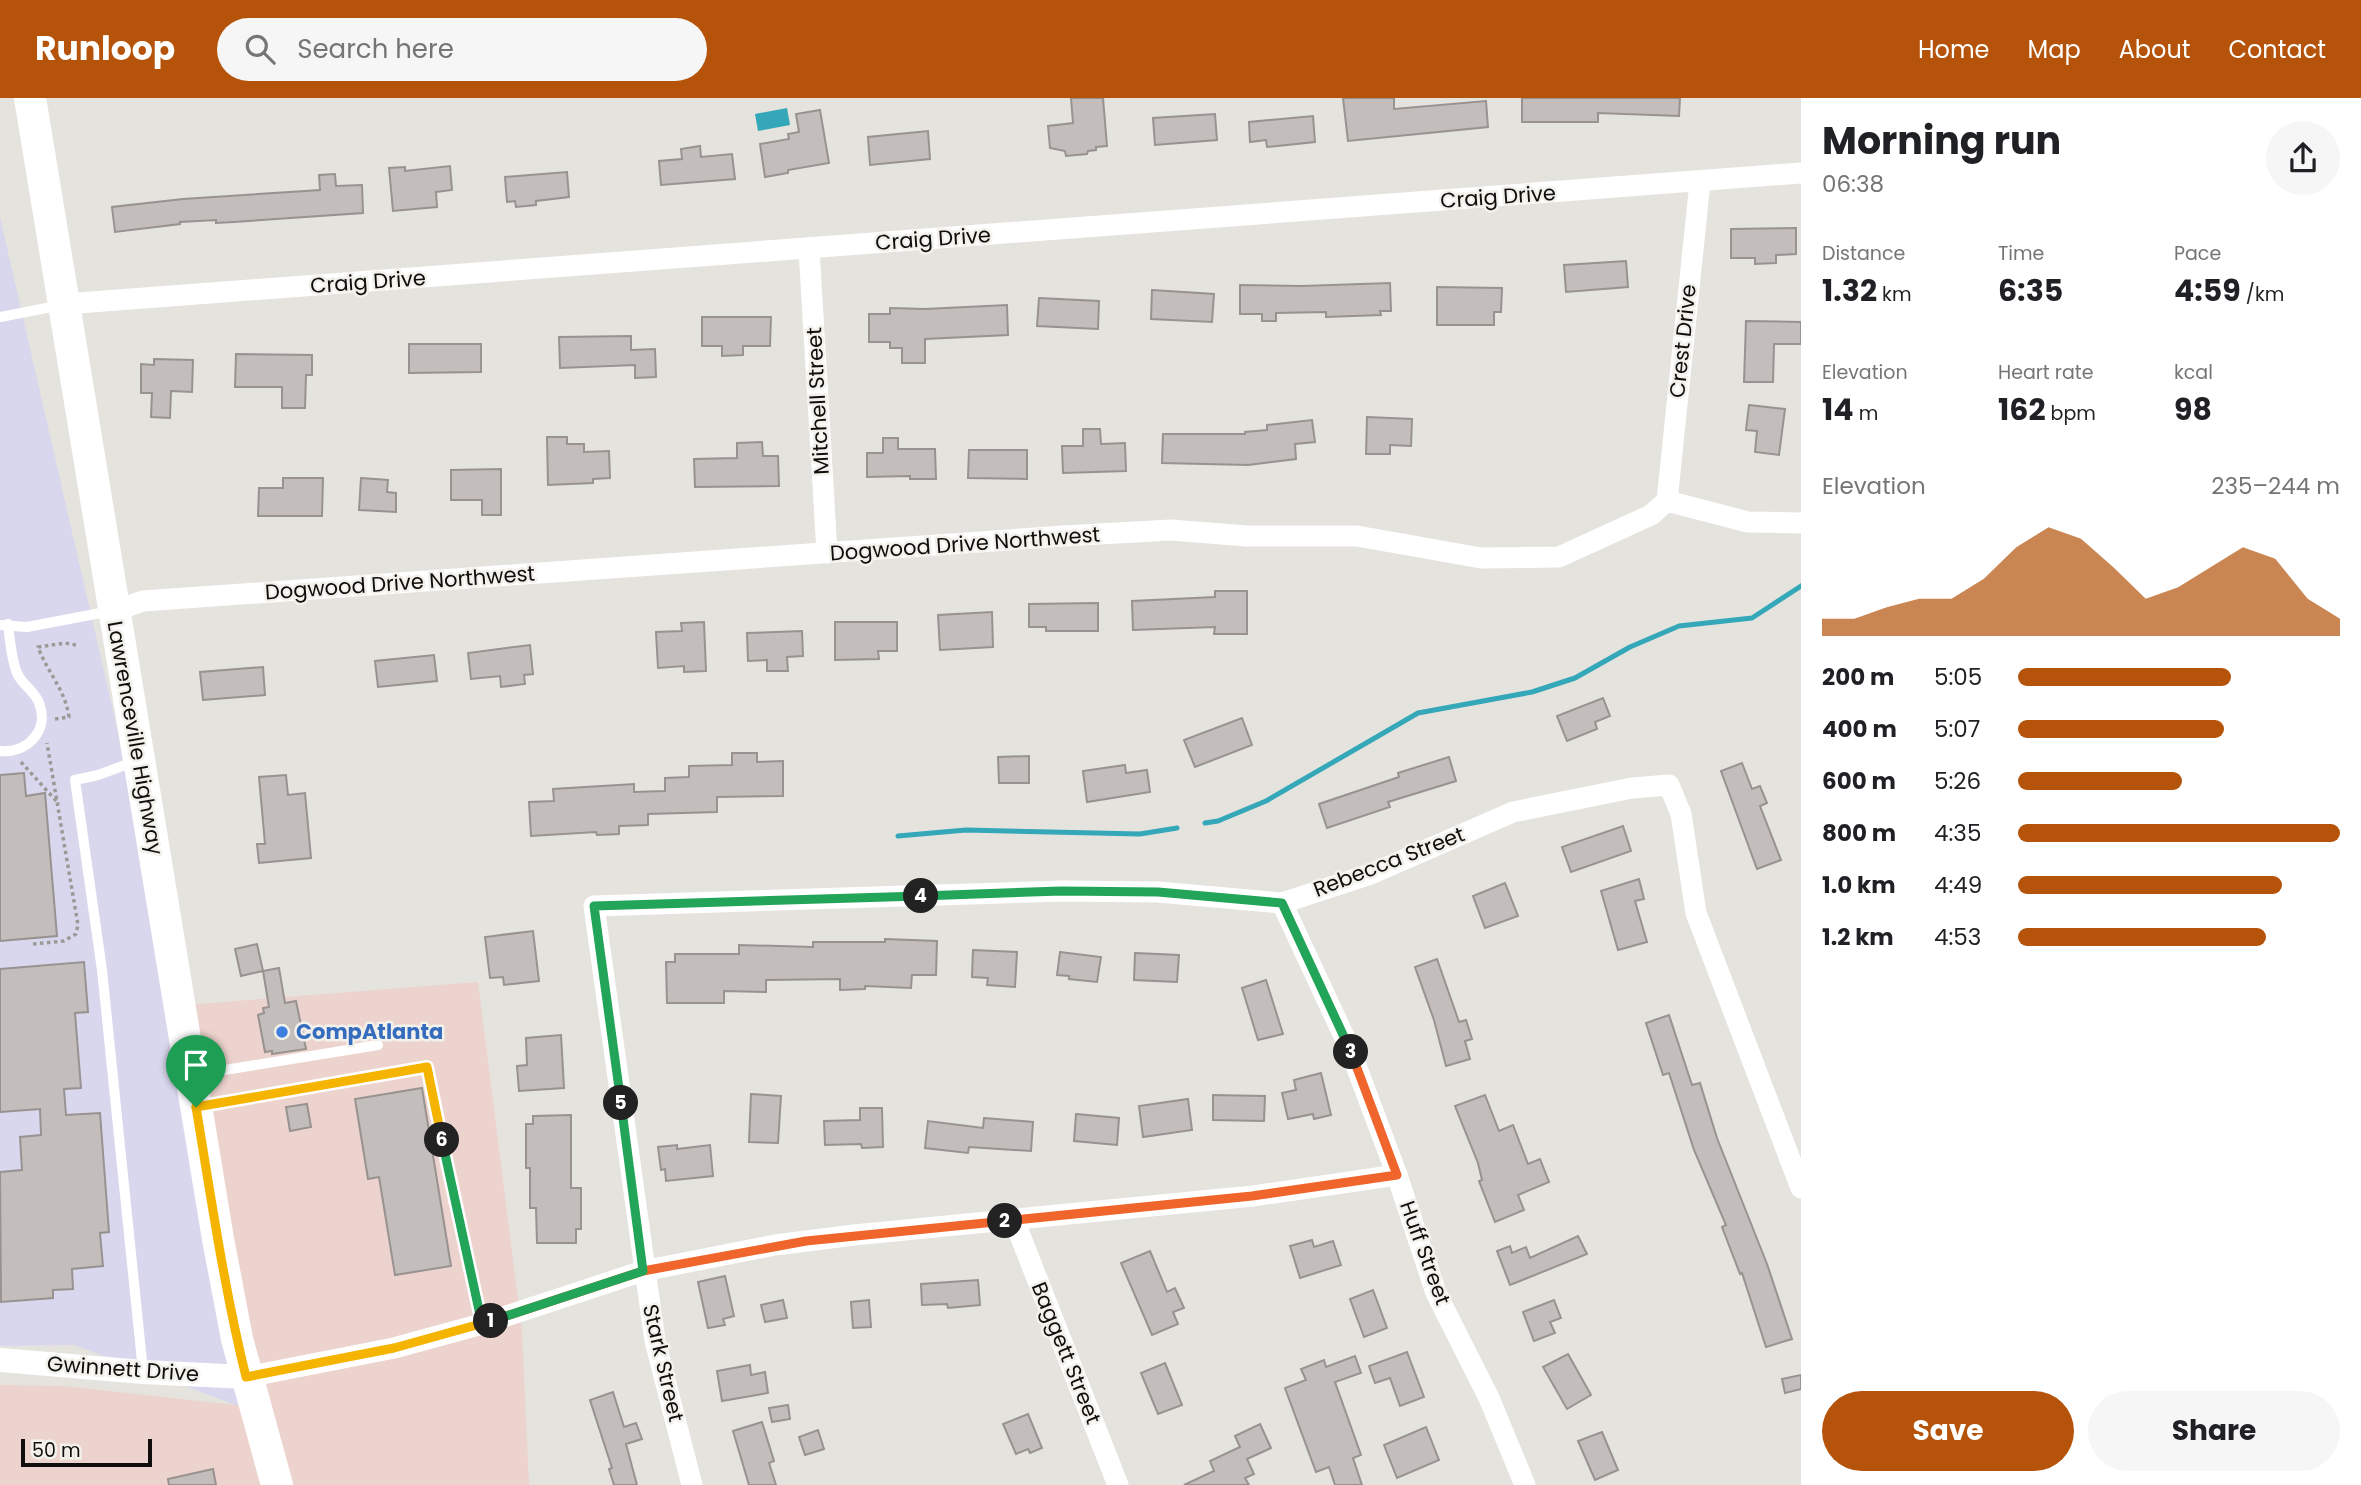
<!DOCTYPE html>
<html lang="en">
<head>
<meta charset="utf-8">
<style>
	:root { --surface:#fff; --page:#f6f6f6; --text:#202124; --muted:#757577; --accent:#b45309 }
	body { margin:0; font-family:Poppins,sans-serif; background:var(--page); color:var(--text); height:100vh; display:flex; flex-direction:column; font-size:26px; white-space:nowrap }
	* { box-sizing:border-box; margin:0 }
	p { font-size:23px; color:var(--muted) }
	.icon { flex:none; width:38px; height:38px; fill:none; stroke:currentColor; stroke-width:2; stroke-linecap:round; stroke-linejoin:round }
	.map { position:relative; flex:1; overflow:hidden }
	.panel { display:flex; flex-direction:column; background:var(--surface); width:560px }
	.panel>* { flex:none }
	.scale { position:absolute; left:21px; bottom:18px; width:131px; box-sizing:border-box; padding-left:7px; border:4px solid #0f0e0c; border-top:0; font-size:19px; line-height:24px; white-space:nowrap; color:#0f0e0c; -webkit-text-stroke:5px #f2f1eb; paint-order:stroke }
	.pin { position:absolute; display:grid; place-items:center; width:60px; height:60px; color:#fff; margin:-72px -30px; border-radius:50% 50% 50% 0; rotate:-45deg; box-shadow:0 0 7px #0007 }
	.pin .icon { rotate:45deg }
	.km { position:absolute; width:35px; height:35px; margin:-18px; border-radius:50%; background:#222; color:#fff; font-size:19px; line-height:35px; text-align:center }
	.round { display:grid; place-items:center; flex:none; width:74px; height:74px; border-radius:37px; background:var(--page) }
	.summary { display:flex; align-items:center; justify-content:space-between; height:119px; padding:0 21px }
	h1 { font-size:38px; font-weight:700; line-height:52px }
	.figures { display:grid; grid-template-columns:repeat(3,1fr); gap:10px; height:119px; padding:7px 21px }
	.figures div { display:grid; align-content:center }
	.figures b { font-size:30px; font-weight:700 }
	.figures small { font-size:19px; font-weight:400 }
	.figures p { font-size:19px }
	.chart { height:196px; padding:14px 21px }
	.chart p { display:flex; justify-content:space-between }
	.chart svg { width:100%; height:126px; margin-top:7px; fill:var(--accent); opacity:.7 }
	.action { display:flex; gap:14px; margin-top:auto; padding:14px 21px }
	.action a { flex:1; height:80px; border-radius:42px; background:var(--accent); color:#fff; font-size:28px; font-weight:700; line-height:80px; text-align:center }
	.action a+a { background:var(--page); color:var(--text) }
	ul { padding:0 21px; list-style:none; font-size:23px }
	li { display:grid; grid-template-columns:112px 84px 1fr; align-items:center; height:52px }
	li i { height:18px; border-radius:9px; background:var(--accent) }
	header { display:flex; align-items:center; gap:42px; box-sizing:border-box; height:98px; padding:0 35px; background:var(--accent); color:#fff }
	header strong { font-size:33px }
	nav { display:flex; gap:38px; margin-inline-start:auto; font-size:24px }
	.search { width:490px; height:63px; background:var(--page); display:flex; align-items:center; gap:18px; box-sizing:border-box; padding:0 24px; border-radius:38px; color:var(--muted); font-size:26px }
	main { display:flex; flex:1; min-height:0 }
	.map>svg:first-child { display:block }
	.commercial { fill:#edd3cd }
	.education { fill:#d9d7ed }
	.water { fill:#34a7b9 }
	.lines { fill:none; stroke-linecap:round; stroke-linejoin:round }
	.stream { stroke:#34a7b9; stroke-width:5 }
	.building { fill:#c3bdbb; stroke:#989290; stroke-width:2 }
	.path { stroke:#9c9a96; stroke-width:3.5; stroke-dasharray:3.5 3.5; stroke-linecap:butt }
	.service { stroke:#fff; stroke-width:10 }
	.minor { stroke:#fff; stroke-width:21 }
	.tertiary { stroke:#fff; stroke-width:24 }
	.primary { stroke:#fff; stroke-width:32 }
	.split-1-casing { stroke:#fff; stroke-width:14 }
	.split-2-casing { stroke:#fff; stroke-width:14 }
	.split-3-casing { stroke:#fff; stroke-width:14 }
	.split-4-casing { stroke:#fff; stroke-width:14 }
	.split-5-casing { stroke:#fff; stroke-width:14 }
	.split-6-casing { stroke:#fff; stroke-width:14 }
	.split-7-casing { stroke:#fff; stroke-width:14 }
	.split-1 { stroke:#f5b400; stroke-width:9 }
	.split-2 { stroke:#f0652b; stroke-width:9 }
	.split-3 { stroke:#f0652b; stroke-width:9 }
	.split-4 { stroke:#22a559; stroke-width:9 }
	.split-5 { stroke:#22a559; stroke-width:9 }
	.split-6 { stroke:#22a559; stroke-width:9 }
	.split-7 { stroke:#f5b400; stroke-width:9 }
	.shop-dot { fill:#3f7fe0; stroke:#f2f1eb; stroke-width:2.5 }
	.labels { text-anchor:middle; stroke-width:5; stroke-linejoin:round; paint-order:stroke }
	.street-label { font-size:21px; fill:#0f0e0c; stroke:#f2f1eb }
	.shop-label { font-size:21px; font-weight:bold; fill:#366cbe; stroke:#f2f1eb; text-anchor:start }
</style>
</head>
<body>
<header>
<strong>Runloop</strong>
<div class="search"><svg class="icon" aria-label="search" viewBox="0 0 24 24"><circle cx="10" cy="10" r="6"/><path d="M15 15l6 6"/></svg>Search here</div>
<nav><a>Home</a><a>Map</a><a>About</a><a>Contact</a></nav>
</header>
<main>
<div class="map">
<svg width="1801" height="1387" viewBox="0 0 1801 1387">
	<rect width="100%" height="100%" fill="#e5e3de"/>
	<path class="commercial" d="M478,884L522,1233L529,1387H0V1287L65,1288L236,1307L252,1311L172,908Z"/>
	<path class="education" d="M0,119L116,626L253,1311L236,1307L74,1247L0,1248Z"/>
	<path class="water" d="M787,10L790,27L758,33L755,16Z"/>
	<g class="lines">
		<g class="stream">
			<path d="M1205,725L1218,723L1266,703L1418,615L1532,594L1575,580L1630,549L1679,528L1752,520L1801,488"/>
			<path d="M898,738L966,732L1140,736L1177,730"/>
		</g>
	</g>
	<g class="building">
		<path d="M1071,0H1103L1107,48L1096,49V52L1088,53L1087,56L1066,58L1065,53L1050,50L1048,28L1073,25Z"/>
		<path d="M1343,0H1394V11L1486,3L1488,29L1348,43Z"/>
		<path d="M1522,0H1680L1679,18L1598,15V24H1522Z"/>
		<path d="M820,12L829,65L788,72V75L765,79L760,46L789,41L788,36L799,34L796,16Z"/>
		<path d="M1215,16L1217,42L1155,47L1153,20Z"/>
		<path d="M1313,18L1315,44L1267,49L1266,42L1250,44L1249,24Z"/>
		<path d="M928,33L930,61L870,67L868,39Z"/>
		<path d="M700,48L701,59L732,56L735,81L661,87L659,63L682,61L681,51Z"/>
		<path d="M450,68L452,92L436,94L437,109L393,113L389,70L405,69V73Z"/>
		<path d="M567,74L569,99L536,103V107L516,109L515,103L507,104L505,79Z"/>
		<path d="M335,76L336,88L362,87L363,115L234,124L216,125V122L180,124V126L115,134L112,109L183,101L320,92L319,77Z"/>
		<path d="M1796,130V156L1776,157V165L1755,166V160H1731V131Z"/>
		<path d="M1626,163L1628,189L1566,194L1564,167Z"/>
		<path d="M1390,185L1391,213H1380L1381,217L1326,219V214L1276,215V223H1262V216H1240V187L1302,188Z"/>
		<path d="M1437,189L1502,190L1501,214H1494V227H1437Z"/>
		<path d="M1152,192L1214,196L1212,224L1151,221Z"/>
		<path d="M1039,200L1099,203L1098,231L1037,228Z"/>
		<path d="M1007,207L1008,237L925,241V265H902V250H890V244H869V216H890V210L925,211Z"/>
		<path d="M702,219H771L770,248H743V257L722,258V248H702Z"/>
		<path d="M1746,223L1801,224V246H1774L1773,284H1744Z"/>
		<path d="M631,238V252L655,251L656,279L635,280V267L560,270L559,239Z"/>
		<path d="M409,246H481V274L409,275Z"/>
		<path d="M236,256L312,257V277H306L305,310H282V289H235Z"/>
		<path d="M154,261L193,262L192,294L171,293L170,320L151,319L152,295H141V266L154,267Z"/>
		<path d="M1749,307L1785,311L1779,357L1755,354L1757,333L1746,332Z"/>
		<path d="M1367,319L1412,321L1411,348L1390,347V356H1366Z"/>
		<path d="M1312,322L1315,344L1295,346L1296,361L1248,367L1162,365L1163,336H1245V334L1267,332V327Z"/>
		<path d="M1083,331H1100L1101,346L1125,345L1126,373L1063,375L1062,348H1083Z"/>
		<path d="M547,339H567V346H584V354L609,353L610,380L593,381V385L548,387Z"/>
		<path d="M883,340H898V351H935L936,381H910V378L867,379V355H883Z"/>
		<path d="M762,344L763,358H778L779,388L695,389L694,361L737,360V345Z"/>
		<path d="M969,352H1027V381L968,380Z"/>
		<path d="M501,371V417H482V402H451V372Z"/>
		<path d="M283,380H323L322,418H258L259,390H283Z"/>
		<path d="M361,380L388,382L387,394L396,395V414L359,412Z"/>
		<path d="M1215,493H1247V536H1214L1215,529L1133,532L1132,503L1215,499Z"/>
		<path d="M1098,505V533H1046V529H1029V506Z"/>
		<path d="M992,514L993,549L940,552L938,517Z"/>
		<path d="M704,524L706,573L684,574V568L658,570L656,534L682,533L681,525Z"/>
		<path d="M835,524H897V553H878L879,561L835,562Z"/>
		<path d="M802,533L803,558L787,559L788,573H767V562L748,563L747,535Z"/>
		<path d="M530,547L533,576L524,577L525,586L501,589L500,578L471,581L468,555Z"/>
		<path d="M434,557L437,583L378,589L375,563Z"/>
		<path d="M263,569L265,597L203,602L200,574Z"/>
		<path d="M1603,600L1610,618L1595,624L1597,631L1567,643L1557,618Z"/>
		<path d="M1242,620L1252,647L1195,669L1184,642Z"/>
		<path d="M732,655H757V664L783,663V698L717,699V714L648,716V727L619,728V736L597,737L596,734L531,738L529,704L554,703L553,691L634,686V694L665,693V680L689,679V668L732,667Z"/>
		<path d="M1029,658V685H999L998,659Z"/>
		<path d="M1449,659L1456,683L1388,704L1390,709L1327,730L1319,706L1399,679L1398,675Z"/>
		<path d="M1742,665L1752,691L1760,688L1767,705L1760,708L1781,762L1757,771L1721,673Z"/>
		<path d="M1125,667L1126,675L1147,672L1150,694L1087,704L1083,673Z"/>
		<path d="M24,675L26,698L45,695L57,838L0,843V677Z"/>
		<path d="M286,677L288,697L305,695L311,760L259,765L257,746H265L259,679Z"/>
		<path d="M1623,728L1631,753L1571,774L1562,749Z"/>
		<path d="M1639,781L1644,801L1635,803L1647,844L1618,852L1601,793Z"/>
		<path d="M1505,785L1518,818L1485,830L1473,798Z"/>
		<path d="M533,833L539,883L504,887L503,879L490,880L485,839Z"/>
		<path d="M885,841L937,843L936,877H912L911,890L865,888V891L840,892V881L766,882V894L724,893V905H667L666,864H675V856H739V847L813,849V844H885Z"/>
		<path d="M257,846L263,873L241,878L235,851Z"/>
		<path d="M973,852L1017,854L1015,889L987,887L988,880L972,879Z"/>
		<path d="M1060,854L1101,859L1097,884L1069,881V878L1057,877Z"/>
		<path d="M1135,855L1179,857L1177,884L1134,882Z"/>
		<path d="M1437,861L1459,924L1466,922L1472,941L1465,943L1470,961L1446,968L1434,922L1415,869Z"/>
		<path d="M84,864L88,914L75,915L81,990L64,991L66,1017L100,1015L109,1134L100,1135L103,1168L72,1171L73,1191L53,1192V1200L1,1204L0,1074L22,1072L20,1039L41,1037L40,1011L0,1014V871Z"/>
		<path d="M279,870L285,905L296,903L306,951L272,956V953L265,954L258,917L264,915L263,910L269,909L263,873Z"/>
		<path d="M1266,882L1283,936L1258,942L1242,890Z"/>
		<path d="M1669,917L1692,987L1700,985L1717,1040L1767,1166L1792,1241L1766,1249L1742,1175L1740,1176L1722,1129L1726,1127L1694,1052L1669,975L1663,977L1646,925Z"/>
		<path d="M561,937L564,990L519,993L517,968L527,967L526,940Z"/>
		<path d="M1321,975L1331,1017L1314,1021L1313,1016L1288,1021L1282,995L1296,992L1294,982Z"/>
		<path d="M422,990L451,1168L395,1177L379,1079L368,1081L355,1001Z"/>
		<path d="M751,996L781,998L778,1045L749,1044Z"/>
		<path d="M1213,997L1265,998L1264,1023L1213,1022Z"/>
		<path d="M1485,997L1499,1033L1513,1027L1528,1066L1540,1061L1549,1084L1518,1097L1524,1112L1495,1124L1479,1083L1482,1082L1478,1065L1455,1008Z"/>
		<path d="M1188,1001L1192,1032L1143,1039L1139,1008Z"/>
		<path d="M307,1006L311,1029L290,1033L286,1009Z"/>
		<path d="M860,1010H882L883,1049L862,1050L861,1046L825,1047L824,1023L860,1022Z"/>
		<path d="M1076,1016L1119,1020L1117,1047L1074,1043Z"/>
		<path d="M571,1017V1090H581V1131H576V1145H537L536,1110H530V1070H526V1026H533V1018Z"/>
		<path d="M984,1020L1033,1024L1031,1053L969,1049L968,1055L925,1050L928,1023L983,1030Z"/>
		<path d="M677,1047V1051L710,1047L713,1078L666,1083L665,1071L661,1072L658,1049Z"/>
		<path d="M1578,1138L1587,1156L1510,1187L1497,1153L1510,1148L1512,1155L1526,1149L1530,1160Z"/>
		<path d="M1312,1142L1314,1149L1333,1143L1341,1167L1300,1180L1290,1148Z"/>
		<path d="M1150,1153L1167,1194L1175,1190L1184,1210L1173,1214L1178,1226L1152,1237L1121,1165Z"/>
		<path d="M725,1178L734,1218L723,1221L725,1227L708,1230L698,1184Z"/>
		<path d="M978,1182L980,1207L948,1210L947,1206L922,1207L921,1186Z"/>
		<path d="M1373,1192L1387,1230L1364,1239L1350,1201Z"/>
		<path d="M783,1202L787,1220L765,1224L761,1207Z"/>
		<path d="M869,1202L871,1229L853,1230L851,1204Z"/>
		<path d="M1554,1202L1561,1220L1550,1224L1555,1235L1534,1243L1523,1214Z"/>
		<path d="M1407,1254L1424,1299L1400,1308L1390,1280L1375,1285L1369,1268Z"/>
		<path d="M1568,1256L1591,1297L1567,1311L1543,1269Z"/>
		<path d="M1355,1258L1361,1275L1335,1284L1361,1357L1353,1360L1362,1387H1335L1329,1369L1316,1374L1285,1290L1306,1282L1301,1271L1324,1262L1326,1269Z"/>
		<path d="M1165,1265L1182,1307L1158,1316L1141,1275Z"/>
		<path d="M750,1267L751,1277L765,1274L768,1295L722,1303L717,1273Z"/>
		<path d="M1801,1277V1291L1785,1295L1782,1281Z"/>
		<path d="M613,1294L624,1329L636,1325L642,1341L626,1346L637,1387H614L609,1371L612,1370L590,1302Z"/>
		<path d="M788,1307L790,1321L772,1324L769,1310Z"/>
		<path d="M1028,1316L1042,1350L1030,1355L1028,1351L1016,1356L1003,1326Z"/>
		<path d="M762,1324L774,1363L769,1365L776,1387H749L733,1333Z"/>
		<path d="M1260,1326L1271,1350L1247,1361L1254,1376L1245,1380L1249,1387H1184L1214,1373L1210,1363L1240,1349L1235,1338Z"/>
		<path d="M1426,1329L1439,1362L1397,1380L1384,1347Z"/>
		<path d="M818,1332L824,1351L805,1357L799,1339Z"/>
		<path d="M1602,1334L1618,1372L1595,1382L1578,1343Z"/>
		<path d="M213,1371L216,1387H169L168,1381Z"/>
	</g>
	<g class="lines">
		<g class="path">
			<path d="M55,621L69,619C65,591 47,574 38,549L65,545L76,547"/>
			<path d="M21,664L59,706"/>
			<path d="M33,846L64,843L76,836L78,827L47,645"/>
		</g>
		<g class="service">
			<path d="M0,219L62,207"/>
			<path d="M0,527L27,529L111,513"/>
			<path d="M0,653C27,656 50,632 39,605C35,593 22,587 17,575C11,560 10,542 8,526"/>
			<path d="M136,663L98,677L75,682L102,872L143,1273"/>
			<path d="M194,977L378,947"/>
			<path d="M199,1009L427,969L482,1226"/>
		</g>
		<g class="minor">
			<path d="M809,150L827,455"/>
			<path d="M65,206L1801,75"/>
			<path d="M1667,403L1700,84"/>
			<path d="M1667,403L1748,424L1801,425"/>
			<path d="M114,513L143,503L1063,438L1171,432L1247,438H1357L1481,460L1559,459L1651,417L1667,403"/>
			<path d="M1282,805L1349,949L1397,1077L1436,1195L1489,1300L1525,1387"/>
			<path d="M1014,1122L1118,1387"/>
			<path d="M246,1279L394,1250L482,1226L643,1173L775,1147L854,1137L1253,1098L1397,1077"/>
			<path d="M692,1387L655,1243L594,808L1061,793L1158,794L1282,805L1371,776L1513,714L1632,690L1669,687L1681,716L1696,815L1801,1090"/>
		</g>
		<path class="tertiary" d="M0,1262L143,1274L246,1279"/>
		<path class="primary" d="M30,0L218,1141L237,1241L277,1387"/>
	</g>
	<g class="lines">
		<g class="split-1-casing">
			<path id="split-1" d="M196,1009C211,1099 224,1190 246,1279L394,1250L491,1223"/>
		</g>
		<g class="split-2-casing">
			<path id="split-2" d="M491,1223L643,1173L806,1143L1005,1123"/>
		</g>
		<g class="split-3-casing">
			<path id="split-3" d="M1005,1123L1252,1098L1397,1077L1351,954"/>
		</g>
		<g class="split-4-casing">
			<path id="split-4" d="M921,798L1061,793L1158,794L1282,805L1351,954"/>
		</g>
		<g class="split-5-casing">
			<path id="split-5" d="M621,1005L594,808L921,798"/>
		</g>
		<g class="split-6-casing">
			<path id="split-6" d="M442,1042L482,1226L643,1173L621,1005"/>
		</g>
		<g class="split-7-casing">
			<path id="split-7" d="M196,1009L427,969L442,1042"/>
		</g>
		<use href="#split-1" class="split-1"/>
		<use href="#split-2" class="split-2"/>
		<use href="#split-3" class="split-3"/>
		<use href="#split-4" class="split-4"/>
		<use href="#split-5" class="split-5"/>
		<use href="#split-6" class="split-6"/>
		<use href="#split-7" class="split-7"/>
	</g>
	<circle class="shop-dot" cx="282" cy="934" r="7"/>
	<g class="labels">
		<g class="street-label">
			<text transform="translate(1498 99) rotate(-4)" y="7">Craig Drive</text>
			<text transform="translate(933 141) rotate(-4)" y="7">Craig Drive</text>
			<text transform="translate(368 184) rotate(-4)" y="7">Craig Drive</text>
			<text transform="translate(1683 243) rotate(-84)" y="7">Crest Drive</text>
			<text transform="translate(818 303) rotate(-93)" y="7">Mitchell Street</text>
			<text transform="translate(965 446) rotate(-4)" y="7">Dogwood Drive Northwest</text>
			<text transform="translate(400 485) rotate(-4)" y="7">Dogwood Drive Northwest</text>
			<text transform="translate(135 640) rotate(80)" y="7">Lawrenceville Highway</text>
			<text transform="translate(1389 764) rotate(-21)" y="7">Rebecca Street</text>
			<text transform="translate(1425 1155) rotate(70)" y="7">Huff Street</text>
			<text transform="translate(1066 1255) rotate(68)" y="7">Baggett Street</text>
			<text transform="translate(663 1265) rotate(77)" y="7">Stark Street</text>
			<text transform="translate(123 1271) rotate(4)" y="7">Gwinnett Drive</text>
		</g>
		<g class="shop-label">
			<text x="296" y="941">CompAtlanta</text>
		</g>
	</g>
</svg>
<div class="scale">50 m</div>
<div class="pin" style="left:196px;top:1009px;background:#1e9e55"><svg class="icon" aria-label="arrive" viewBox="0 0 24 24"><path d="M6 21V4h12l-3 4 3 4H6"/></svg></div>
<b class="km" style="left:491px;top:1223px">1</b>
<b class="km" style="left:1005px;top:1123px">2</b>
<b class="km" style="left:1351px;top:954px">3</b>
<b class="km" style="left:921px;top:798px">4</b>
<b class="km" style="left:621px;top:1005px">5</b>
<b class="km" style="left:442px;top:1042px">6</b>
</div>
<section class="panel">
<div class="summary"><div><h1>Morning run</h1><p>06:38</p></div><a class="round"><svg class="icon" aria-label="share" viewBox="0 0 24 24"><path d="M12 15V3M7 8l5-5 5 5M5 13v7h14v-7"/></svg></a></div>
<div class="figures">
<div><p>Distance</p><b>1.32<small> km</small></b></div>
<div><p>Time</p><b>6:35</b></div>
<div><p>Pace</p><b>4:59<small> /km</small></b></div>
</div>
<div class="figures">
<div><p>Elevation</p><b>14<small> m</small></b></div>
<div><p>Heart rate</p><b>162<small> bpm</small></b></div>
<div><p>kcal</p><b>98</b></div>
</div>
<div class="chart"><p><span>Elevation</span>235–244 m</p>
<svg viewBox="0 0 160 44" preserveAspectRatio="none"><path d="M0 44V38L10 38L20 34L30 31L40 31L50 24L60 13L70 6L80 10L90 20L100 31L110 27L120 20L130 13L140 17L150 31L160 38V44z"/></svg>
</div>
<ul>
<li><b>200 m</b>5:05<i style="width:66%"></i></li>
<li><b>400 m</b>5:07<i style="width:64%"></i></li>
<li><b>600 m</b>5:26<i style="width:51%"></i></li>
<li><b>800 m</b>4:35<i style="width:100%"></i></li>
<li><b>1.0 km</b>4:49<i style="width:82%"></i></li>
<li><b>1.2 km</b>4:53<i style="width:77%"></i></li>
</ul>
<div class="action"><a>Save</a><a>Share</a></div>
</section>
</main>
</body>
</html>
